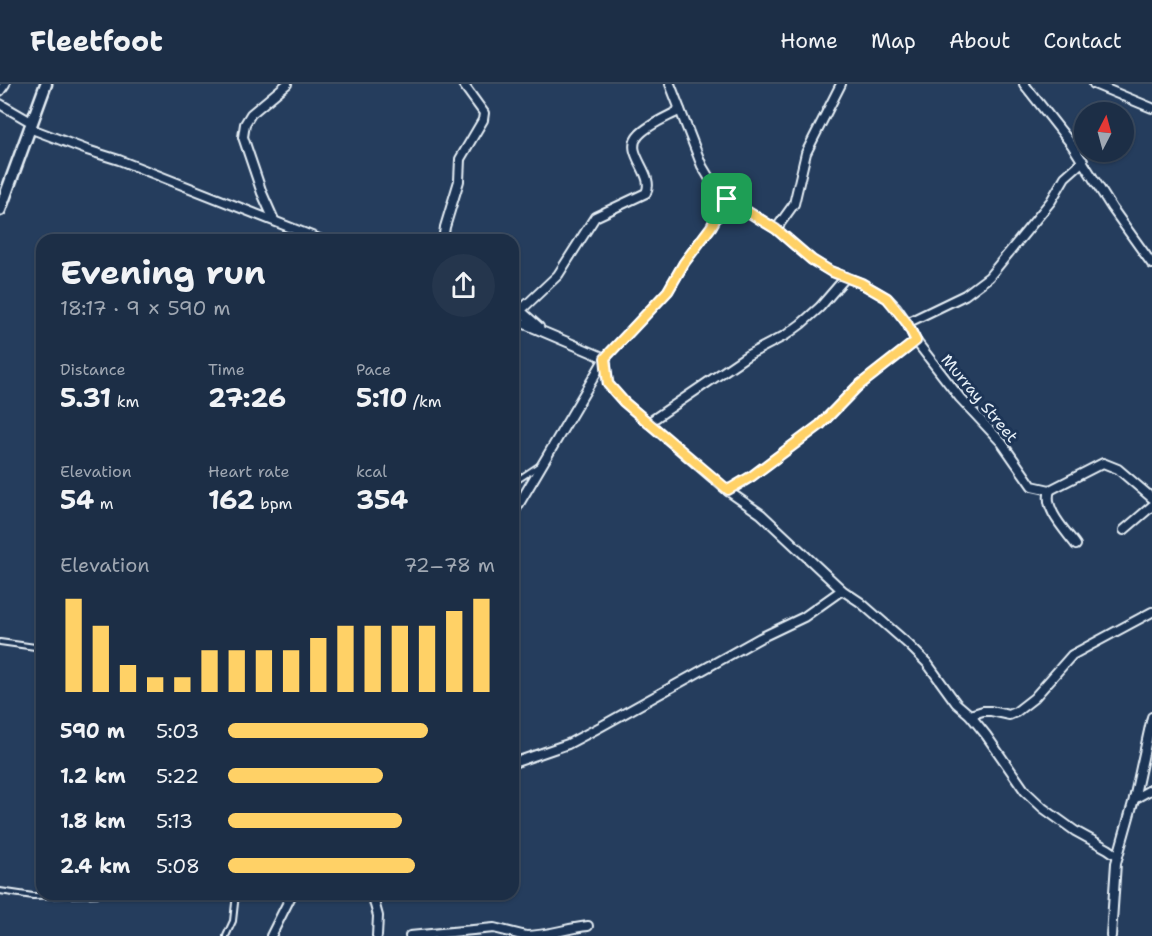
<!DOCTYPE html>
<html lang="en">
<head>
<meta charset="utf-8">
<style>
	:root { --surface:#1c2e46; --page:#25364d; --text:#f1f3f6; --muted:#a0a8b3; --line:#3a4a5f; --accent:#ffd166 }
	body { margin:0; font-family:"Shantell Sans",sans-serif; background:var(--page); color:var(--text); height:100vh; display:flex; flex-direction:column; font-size:22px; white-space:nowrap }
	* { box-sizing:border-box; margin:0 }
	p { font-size:20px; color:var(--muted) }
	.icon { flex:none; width:33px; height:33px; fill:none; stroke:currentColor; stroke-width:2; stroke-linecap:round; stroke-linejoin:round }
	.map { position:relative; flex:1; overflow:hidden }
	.details { position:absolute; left:36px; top:150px; width:483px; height:666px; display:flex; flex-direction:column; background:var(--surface); border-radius:18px; box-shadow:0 2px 4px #0004,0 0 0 2px var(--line) }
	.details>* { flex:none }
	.needle { width:39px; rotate:6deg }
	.tools { position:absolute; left:1074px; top:18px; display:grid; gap:12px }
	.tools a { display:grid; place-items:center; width:60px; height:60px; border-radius:50%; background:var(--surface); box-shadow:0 2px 4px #0004,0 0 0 2px var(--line); font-size:30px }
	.pin { position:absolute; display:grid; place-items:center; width:51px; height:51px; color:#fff; margin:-26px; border-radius:12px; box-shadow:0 3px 9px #0006 }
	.round { display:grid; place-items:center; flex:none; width:63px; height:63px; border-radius:32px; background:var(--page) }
	.headline { display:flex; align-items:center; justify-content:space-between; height:102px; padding:0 24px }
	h1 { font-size:33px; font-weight:700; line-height:45px }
	.figures { display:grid; grid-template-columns:repeat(3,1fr); gap:9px; height:102px; padding:6px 24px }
	.figures div { display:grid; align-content:center }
	.figures b { font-size:26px; font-weight:700 }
	.figures small { font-size:16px; font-weight:400 }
	.figures p { font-size:16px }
	.chart { height:168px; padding:12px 24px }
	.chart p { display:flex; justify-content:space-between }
	.chart svg { width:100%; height:108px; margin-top:6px; stroke:var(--accent); stroke-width:6 }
	ul { padding:0 24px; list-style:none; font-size:20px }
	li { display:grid; grid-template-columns:96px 72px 1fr; align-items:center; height:45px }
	li i { height:15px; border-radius:8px; background:var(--accent) }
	header { display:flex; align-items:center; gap:36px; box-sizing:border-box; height:84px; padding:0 30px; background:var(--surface); border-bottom:2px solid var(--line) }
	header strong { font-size:28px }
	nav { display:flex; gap:33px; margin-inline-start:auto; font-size:21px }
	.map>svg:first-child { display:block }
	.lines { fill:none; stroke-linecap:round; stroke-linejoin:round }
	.lane-casing { stroke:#e8f1f8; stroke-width:8 }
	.street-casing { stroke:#e8f1f8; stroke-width:12 }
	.secondary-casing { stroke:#e8f1f8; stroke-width:15 }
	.lane { stroke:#1d3557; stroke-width:4 }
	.street { stroke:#1d3557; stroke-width:8 }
	.secondary { stroke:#1d3557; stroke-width:10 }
	.route-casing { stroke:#fff; stroke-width:12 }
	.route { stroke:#ffd166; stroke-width:8 }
	.labels { text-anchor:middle; stroke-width:6; stroke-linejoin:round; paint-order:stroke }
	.street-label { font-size:16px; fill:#e8f1f8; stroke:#1d3557 }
</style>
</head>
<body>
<header>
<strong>Fleetfoot</strong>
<nav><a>Home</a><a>Map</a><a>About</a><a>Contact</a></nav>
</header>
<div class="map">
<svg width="1152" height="852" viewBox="0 0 1152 852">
	<rect width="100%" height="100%" fill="#253d5d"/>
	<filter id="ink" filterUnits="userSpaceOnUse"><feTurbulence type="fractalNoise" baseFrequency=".0167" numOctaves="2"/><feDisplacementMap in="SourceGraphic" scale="12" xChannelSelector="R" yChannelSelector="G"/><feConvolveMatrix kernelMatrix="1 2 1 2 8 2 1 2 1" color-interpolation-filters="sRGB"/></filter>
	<g filter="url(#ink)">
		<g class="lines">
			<g class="lane-casing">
				<g id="lane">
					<path d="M513,399L540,381"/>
					<path d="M0,558L42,564"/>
					<path d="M0,807L33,812L102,810"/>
					<path d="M226,852L233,837L236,810"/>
				</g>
			</g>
			<g class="street-casing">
				<g id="street">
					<path d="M670,0L702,82L711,97L727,115L776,145L812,176L830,187L861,199L887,214L896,223L907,239L916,257L960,314L1002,359L1032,402L1050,406L1103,379L1118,385L1152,414"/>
					<path d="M1024,0L1072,61L1112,124L1152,180"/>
					<path d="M1094,0L1152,24"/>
					<path d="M0,7L5,0"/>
					<path d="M0,20L31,38"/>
					<path d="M29,44L87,66L119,76L322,156"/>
					<path d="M274,136L262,109L243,53L245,40L251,30L287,0"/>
					<path d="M776,145L794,120L806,69L841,0"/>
					<path d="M447,156L444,150L445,143L459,97L460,75L483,36L484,29L463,0"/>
					<path d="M513,220L539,243"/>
					<path d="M521,226L558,191L595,133L646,109C656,90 622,68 639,51C649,40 668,33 680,26"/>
					<path d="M513,235L605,274"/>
					<path d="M907,239L965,211L989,193L1051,117L1065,93L1083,77"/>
					<path d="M605,274L608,300L624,318L728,407L761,430L842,506L860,518L908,560L927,579L956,619L970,631L986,651L1025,707L1043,724L1075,747L1108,765L1118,772"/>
					<path d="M648,339L748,271L786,251L801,240L820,223L846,193"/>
					<path d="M1050,406C1043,425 1066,447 1076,461"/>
					<path d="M728,407L752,392L820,341L857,303L916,257"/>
					<path d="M513,430L605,274L668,207L684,179L711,143L727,115"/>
					<path d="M1124,446L1152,422"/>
					<path d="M970,631L983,627H991L1009,631L1016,628L1034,614L1072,571L1152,528"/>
					<path d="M513,679L568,660L600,643L760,554L804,533L842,506"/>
					<path d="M1134,715L1152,705"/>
					<path d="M372,810L378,832L377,852"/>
					<path d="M271,852L292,810"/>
					<path d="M410,852L494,844L526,852"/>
					<path d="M526,852C548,852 567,844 588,842"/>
					<path d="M1111,852L1116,779L1134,715L1152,633"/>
				</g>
			</g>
			<g class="secondary-casing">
				<path id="secondary" d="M0,126L46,0"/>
			</g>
			<use href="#lane" class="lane"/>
			<use href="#street" class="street"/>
			<use href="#secondary" class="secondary"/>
		</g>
	</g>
	<g class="lines" filter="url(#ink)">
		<g class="route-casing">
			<path id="route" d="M727,115L776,145L812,176L830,187L861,199L887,214L907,239L916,257L857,303L820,341L752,392L728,406L624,318L608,300L605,274L668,207L684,179L711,143Z"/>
		</g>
		<use href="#route" class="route"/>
	</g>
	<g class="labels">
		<g class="street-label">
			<text transform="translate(980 314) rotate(50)" y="6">Murray Street</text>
		</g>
	</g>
</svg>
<div class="tools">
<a><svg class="needle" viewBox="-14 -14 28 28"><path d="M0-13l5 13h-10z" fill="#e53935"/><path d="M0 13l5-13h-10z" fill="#a0a8b3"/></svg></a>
</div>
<div class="pin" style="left:727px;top:115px;background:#1e9e55"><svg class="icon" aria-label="arrive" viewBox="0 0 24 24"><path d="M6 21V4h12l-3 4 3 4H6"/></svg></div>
<section class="details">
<div class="headline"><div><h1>Evening run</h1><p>18:17 · 9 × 590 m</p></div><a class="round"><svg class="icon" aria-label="share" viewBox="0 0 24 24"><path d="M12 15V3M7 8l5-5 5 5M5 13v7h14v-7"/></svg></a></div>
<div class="figures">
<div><p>Distance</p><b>5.31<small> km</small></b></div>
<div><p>Time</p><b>27:26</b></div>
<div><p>Pace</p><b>5:10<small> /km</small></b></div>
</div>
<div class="figures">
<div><p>Elevation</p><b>54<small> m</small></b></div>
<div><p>Heart rate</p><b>162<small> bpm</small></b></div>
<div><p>kcal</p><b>354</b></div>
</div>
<div class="chart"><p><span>Elevation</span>72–78 m</p>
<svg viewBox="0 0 160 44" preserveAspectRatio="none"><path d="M5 44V6M15 44V17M25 44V33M35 44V38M45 44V38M55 44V27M65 44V27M75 44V27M85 44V27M95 44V22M105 44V17M115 44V17M125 44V17M135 44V17M145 44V11M155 44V6"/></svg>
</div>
<ul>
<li><b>590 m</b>5:03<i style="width:75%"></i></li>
<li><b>1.2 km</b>5:22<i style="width:58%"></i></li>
<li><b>1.8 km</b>5:13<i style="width:65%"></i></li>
<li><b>2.4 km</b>5:08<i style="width:70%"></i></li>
</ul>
</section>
</div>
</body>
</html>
